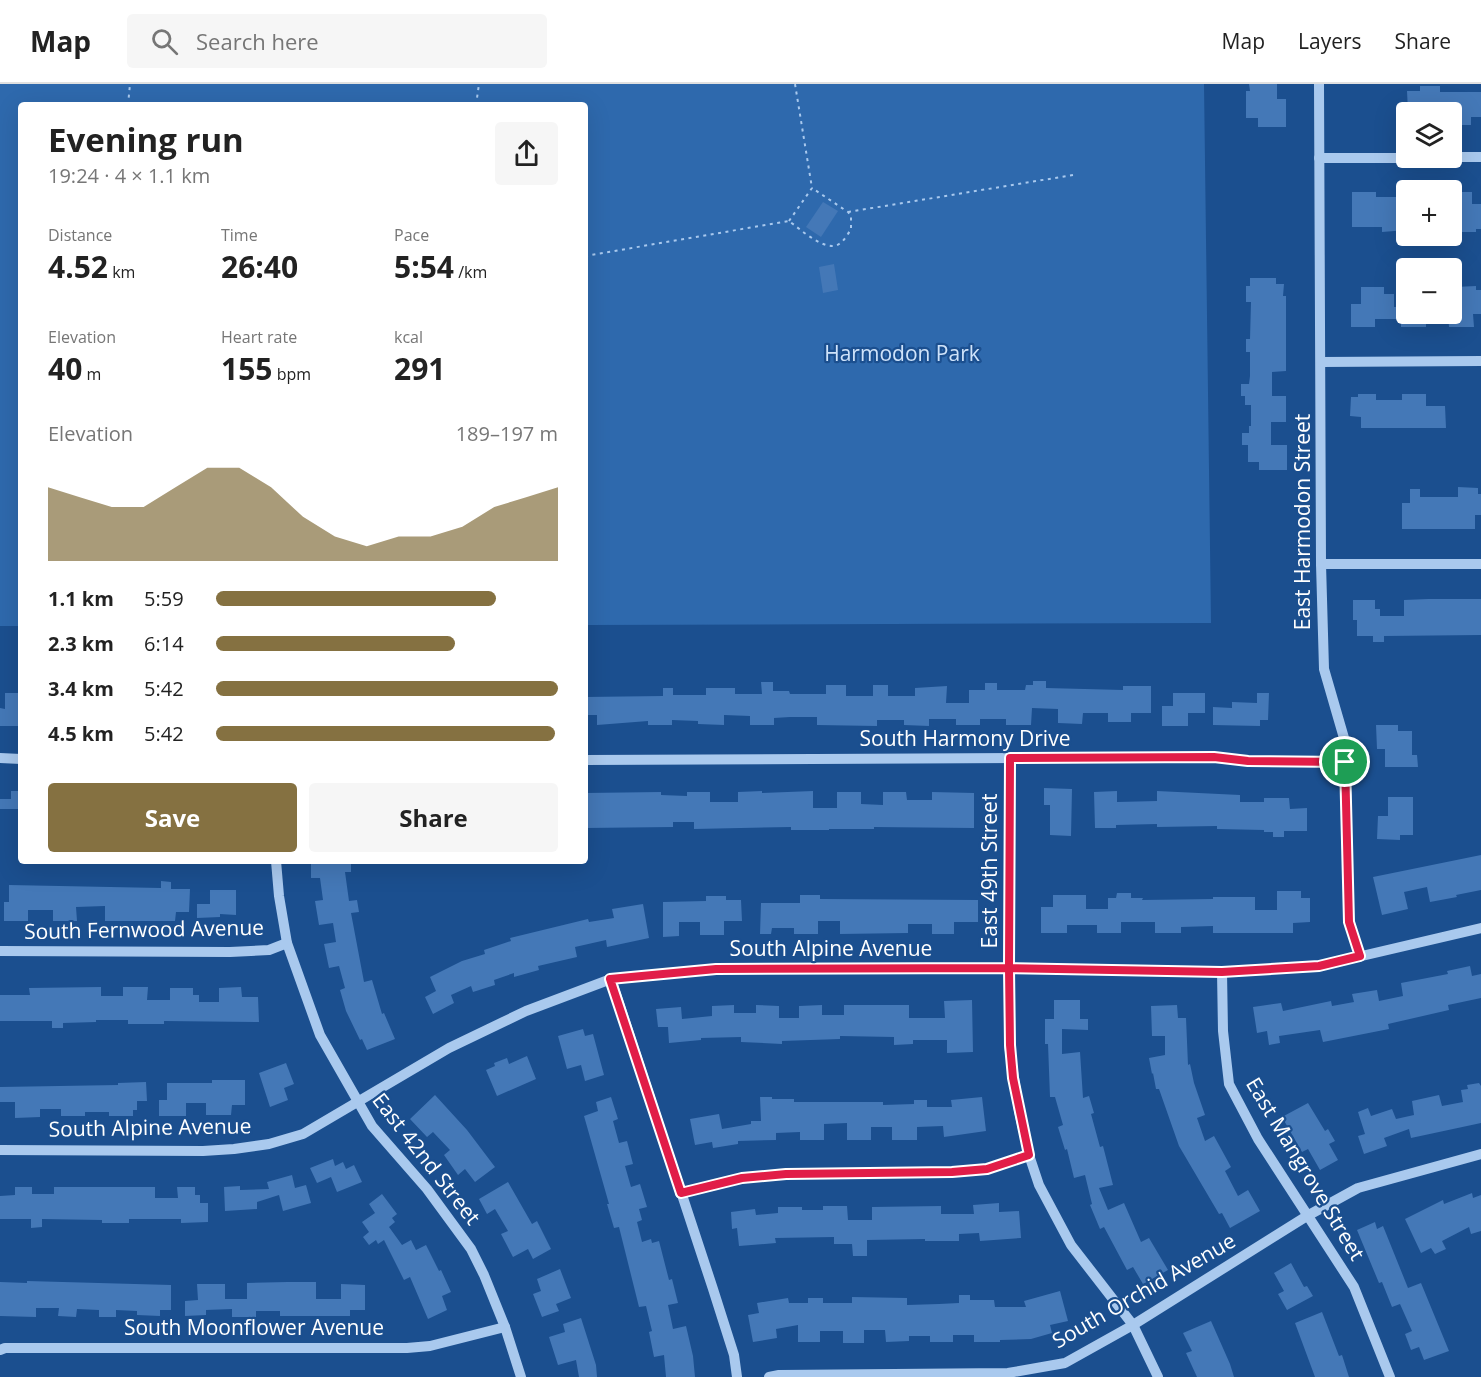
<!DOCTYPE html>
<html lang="en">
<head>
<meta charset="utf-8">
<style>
	:root { --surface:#fff; --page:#f6f6f6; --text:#222; --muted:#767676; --line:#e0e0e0; --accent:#857141 }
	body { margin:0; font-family:"Open Sans",sans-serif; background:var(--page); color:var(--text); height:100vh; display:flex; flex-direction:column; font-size:22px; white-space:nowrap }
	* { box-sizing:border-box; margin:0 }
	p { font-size:20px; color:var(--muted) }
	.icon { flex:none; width:33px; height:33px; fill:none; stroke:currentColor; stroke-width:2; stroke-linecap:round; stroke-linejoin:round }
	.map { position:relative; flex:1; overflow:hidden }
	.details { position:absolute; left:18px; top:18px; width:570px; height:762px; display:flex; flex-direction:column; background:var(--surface); border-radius:6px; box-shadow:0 6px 24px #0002 }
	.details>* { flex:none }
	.buttons { position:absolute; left:1396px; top:18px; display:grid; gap:12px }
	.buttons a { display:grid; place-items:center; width:66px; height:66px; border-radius:6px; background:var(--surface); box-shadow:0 6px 24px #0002; font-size:30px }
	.pin { position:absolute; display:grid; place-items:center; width:51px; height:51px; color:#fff; margin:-26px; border:3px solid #fff; border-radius:50%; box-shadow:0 2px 6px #0007 }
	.round { display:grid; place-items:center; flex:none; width:63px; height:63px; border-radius:6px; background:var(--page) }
	.summary { display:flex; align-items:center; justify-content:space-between; height:102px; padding:0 30px }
	h1 { font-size:33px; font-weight:700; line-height:45px }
	.stats { display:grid; grid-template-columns:repeat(3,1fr); gap:9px; height:102px; padding:6px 30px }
	.stats div { display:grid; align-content:center }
	.stats b { font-size:30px; font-weight:700 }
	.stats small { font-size:16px; font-weight:400 }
	.stats p { font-size:16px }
	.chart { height:168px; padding:12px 30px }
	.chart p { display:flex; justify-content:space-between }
	.chart svg { width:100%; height:108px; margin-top:6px; fill:var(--accent); opacity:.7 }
	.button { display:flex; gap:12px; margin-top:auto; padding:12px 30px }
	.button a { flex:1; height:69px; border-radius:6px; background:var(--accent); color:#fff; font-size:24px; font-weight:700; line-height:69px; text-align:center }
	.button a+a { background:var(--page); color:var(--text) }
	ul { padding:0 30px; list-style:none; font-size:20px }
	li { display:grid; grid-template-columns:96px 72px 1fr; align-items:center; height:45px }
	li i { height:15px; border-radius:8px; background:var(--accent) }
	header { display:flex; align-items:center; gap:36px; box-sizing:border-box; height:84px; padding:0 30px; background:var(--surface); border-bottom:2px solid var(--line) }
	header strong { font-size:28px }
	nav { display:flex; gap:33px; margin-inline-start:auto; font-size:21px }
	.search { width:420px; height:54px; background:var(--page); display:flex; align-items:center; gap:15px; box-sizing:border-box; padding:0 21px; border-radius:6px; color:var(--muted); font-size:22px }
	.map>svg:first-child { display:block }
	.green { fill:#2e69ad }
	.building { fill:#4478b7 }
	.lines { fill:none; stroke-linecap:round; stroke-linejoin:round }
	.path { stroke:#a9c9ee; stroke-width:2; stroke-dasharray:3 4.5; stroke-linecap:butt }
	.minor { stroke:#a9c9ee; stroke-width:10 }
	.route-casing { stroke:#fff; stroke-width:12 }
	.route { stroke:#e11d48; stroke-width:8 }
	.labels { text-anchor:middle; stroke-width:4.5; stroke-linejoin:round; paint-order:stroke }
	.park-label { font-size:21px; fill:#cfe3fa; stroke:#1b4f8f }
	.street-label { font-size:21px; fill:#fff; stroke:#1b4f8f }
</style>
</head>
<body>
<header>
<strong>Map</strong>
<div class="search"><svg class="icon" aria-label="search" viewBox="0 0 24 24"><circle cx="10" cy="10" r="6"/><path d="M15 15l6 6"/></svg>Search here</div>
<nav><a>Map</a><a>Layers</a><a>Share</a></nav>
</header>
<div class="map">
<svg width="1481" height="1293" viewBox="0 0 1481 1293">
	<rect width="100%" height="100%" fill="#1b4f8f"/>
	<path class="green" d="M0,0H1204L1211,539L585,541V21H21V542H0Z"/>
	<g class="building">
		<path d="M1249,0H1277V15H1286V43H1258V34H1246V7H1250Z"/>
		<path d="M1420,2H1440V8H1481V33H1471V41H1452V28H1408L1407,7H1420Z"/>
		<path d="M1352,108H1376V113H1407V146L1382,148V143H1352Z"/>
		<path d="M1452,108H1472V120H1481V145H1476V148H1455V128H1452Z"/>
		<path d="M823,118L838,127L821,153L806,143Z"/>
		<path d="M834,180L838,206L823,209L819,183Z"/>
		<path d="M1250,194H1276V200H1284L1283,212H1286V287L1272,288V312H1286V338H1271V361H1287V386H1259V378H1248V361H1242V349H1249V342H1251V321H1245V312H1241V300H1249L1250,292V268H1246V255H1250L1251,218H1246V202H1250Z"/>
		<path d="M1476,202V206H1481V230H1473L1474,243H1449L1448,230H1452V223H1456L1455,203Z"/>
		<path d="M1361,203H1384V210H1394V223H1407V230H1426V243H1401V235H1375V243H1351V220H1361Z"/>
		<path d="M1358,310H1376V316H1402V310H1426V322H1445L1446,344H1361V333L1350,332L1351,313H1358Z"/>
		<path d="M1458,403L1478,404V410H1481V431H1475V445H1402V419H1410V405H1420V413H1458Z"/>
		<path d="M1428,515H1481V551L1384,552V558H1373V552H1357V536H1353V516H1375V525H1380V532H1404V516Z"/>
		<path d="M1033,597H1046V604L1123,606V602H1151V629H1131V638H1108V629H1083L1082,640L1058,639V625L1032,624L1031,641H1006V635H980V641H956V635H929V642L904,641V636H877V642L817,641V633H790L774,634V641H750V632L724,631V641L698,640V637L672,636V641H648V637L597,641V631H585V613L663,612V604H673V611H706V604H735V610H762L761,598H773V607H789L790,610H826V601H846V612H873V601H888V612H915V604L947,602L946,619H969V606H985V599H997V606H1025L1026,601H1033Z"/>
		<path d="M5,609H21V637L19,636V642H0V624L5,625Z"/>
		<path d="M1173,609H1205V629H1188V642H1162V622H1173Z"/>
		<path d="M1257,609H1269L1268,636H1260V642L1213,641V623L1232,624V618L1257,619Z"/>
		<path d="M1376,641H1398V647H1412V671H1417L1418,683H1385V665H1377Z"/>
		<path d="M1044,704L1072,705L1071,752L1050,751V721H1044Z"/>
		<path d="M11,707H21V725H0V715H11Z"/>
		<path d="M762,707V709L813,707V724H837V708H861V720L883,721V708H906L907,716H932V708L974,709V744L874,743V745H829V746H791V743L694,745V738H673V743L585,744V709L661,708V711L687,712V708H710V718H738V708Z"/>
		<path d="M1117,707V718L1157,717V707L1240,711V718H1264V714H1289L1290,725L1307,724V747H1284V753H1273V748H1264V746L1217,745V742L1157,743V740L1116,741V744H1095L1094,708Z"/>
		<path d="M1388,713H1413V751H1400V756L1377,755L1378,732H1388Z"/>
		<path d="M1481,771V806L1456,811L1457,813L1430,818L1427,803L1404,808L1408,825L1382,831L1373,793Z"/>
		<path d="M311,777H351V788H345L349,817L357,816L359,828L351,829L364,898L372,896L382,930L384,929L395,955L367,966L362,955L360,956L346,927L340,906L345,904L339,882L329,884L324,860L336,858L333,839L319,841L315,817L323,816L320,794H311Z"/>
		<path d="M161,797L171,798V805H190L189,828H176L175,837H105V822L76,823L77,837H53V826H28V837H4V818H9V801L161,804Z"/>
		<path d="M210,806H236V831L220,830V833L197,834V820H210Z"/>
		<path d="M1277,807H1301V814H1310V838L1293,839V849H1213V842L1181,843V849H1155V838H1121V849H1097V841H1067V849H1041V823H1053V811H1086V825H1108V814H1116L1117,809H1131V814H1143L1142,816L1213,815V813H1255V826H1277Z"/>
		<path d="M800,811H820V815L978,816V838H954V850H932V840H908V849L840,850V837H818V850H794V844H772L771,850H760L761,819H800Z"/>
		<path d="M706,812H726V816H741L742,837H724V851H700V838H679V852L663,853V818L706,817Z"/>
		<path d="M643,820L649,854L607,863L606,856L575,863L577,873L538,882L539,886L514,893V889L494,896L495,901L473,908L471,902L451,911L454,919L433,930L425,913L436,907L430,893L462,877L485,870L484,866L511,857L510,854L588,835L589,838L614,834L612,825Z"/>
		<path d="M1470,882L1472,892L1481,890V914L1448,921L1449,926L1388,940L1389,945L1323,958L1320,946L1279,952L1280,959L1269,961L1267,947L1257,949L1253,923L1281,919L1283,927L1331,917L1332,922L1354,918L1352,910L1377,906L1379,917L1403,912L1401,899L1448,890L1447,887Z"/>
		<path d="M101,903V912H123V903H148L147,916H170V904H193V911H199V918H219V904L241,903L242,913H258L259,938L164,937V940H128V936H96V938L63,939V944H52V937H0V911H30L29,904Z"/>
		<path d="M972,916L973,968L947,969V956H913V960L894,961V953L840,952V955L782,957V960L741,958V953L701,954V956L669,959L668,943H658L656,925L681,923L682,935L712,932V922L734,921V929H756V921L779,922V934H799V922L822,921V931H844V921H909V934H945L944,917Z"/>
		<path d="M1054,916H1080V935H1088V946L1062,945V970L1080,968L1083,1014L1089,1012L1094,1029L1091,1030L1100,1063L1103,1062L1113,1101L1099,1104L1108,1126L1124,1119L1141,1158L1149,1154L1168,1186L1143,1200L1133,1183L1127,1186L1104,1143L1100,1145L1090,1121L1092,1120L1085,1091L1074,1094L1067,1065L1065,1066L1058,1043L1063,1041L1055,1013H1050L1048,960H1045V935H1054Z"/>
		<path d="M1177,921L1178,934H1186L1188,981L1190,980L1194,999L1205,1031L1197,1034L1205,1057L1214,1052L1231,1083L1225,1087L1238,1112L1248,1106L1260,1127L1230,1144L1222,1129L1219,1130L1179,1062L1159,1005H1156L1153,989L1152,990L1149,974L1165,971V952H1152L1151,922Z"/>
		<path d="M583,945L585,952L593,950L604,991L585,997L581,981L567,985L558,952Z"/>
		<path d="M527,972L536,995L497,1012L486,986L495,982L494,979L507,974L509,980Z"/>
		<path d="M286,979L294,1000L284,1004L288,1016L270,1023L259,989Z"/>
		<path d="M212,996H245V1021H232L231,1031H206V1019H186V1032H159V1016H167V999H212Z"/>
		<path d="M146,998L147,1017H137V1026H133V1032H109V1028H85V1032H61V1025H40V1033L15,1034V1018H0V1003L118,1001V999Z"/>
		<path d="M1479,999L1481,1002V1039L1411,1054L1409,1045L1384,1054L1387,1062L1364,1070L1358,1052L1365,1050L1358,1028L1368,1024L1371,1032L1392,1025L1396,1035L1414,1031L1412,1017L1439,1011L1442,1022L1463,1018L1461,1006L1468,1005L1467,1001Z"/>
		<path d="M435,1011L467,1046L495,1083L475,1098L465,1085L458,1091L444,1071L450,1066L433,1048L427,1053L410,1035Z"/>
		<path d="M611,1013L618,1035L613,1037L619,1059L627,1057L633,1080L625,1082L631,1103L640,1100L647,1123L639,1125L642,1136L637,1138L642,1158L651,1155L652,1159L659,1157L669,1196L672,1195L678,1219L668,1221L673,1245L686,1242L693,1272L695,1293H666L664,1271L654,1273L649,1248L652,1247L646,1222L639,1223L619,1143L614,1144L607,1120H609L584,1032L598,1027L596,1018Z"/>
		<path d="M760,1013H772V1015H794V1018H883V1021L914,1020V1016H927V1023H952L951,1016L982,1013L986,1047L944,1053L943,1042L917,1043V1056H892V1043H871V1056H847V1039L824,1040V1056H800V1048L776,1049V1056L738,1057V1060L713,1064L712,1058L695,1061L690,1035L719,1030L722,1045L751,1040V1037H761Z"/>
		<path d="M1308,1019L1325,1047L1328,1045L1335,1057L1329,1060L1338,1076L1320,1086L1308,1065L1302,1068L1282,1033Z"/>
		<path d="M333,1075L335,1082L343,1078L346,1085L354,1081L362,1098L337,1108L331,1093L317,1099L310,1084Z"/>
		<path d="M292,1091L295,1104L306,1101L311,1119L283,1127L279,1111L257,1118V1125L225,1127L224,1103L240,1102V1106L269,1105L267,1098Z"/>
		<path d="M508,1098L532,1140L537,1137L551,1165L533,1175L528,1165L513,1173L501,1150L508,1147L495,1125L487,1130L479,1115Z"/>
		<path d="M15,1103H32V1110H54V1103H155V1114H178L177,1103H195V1111H200V1119H208V1138L181,1139V1135H129V1139H102V1136L42,1135V1143L31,1144V1135H0V1112L15,1111Z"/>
		<path d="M1472,1109L1473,1114L1481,1111V1147L1471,1150L1469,1143L1442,1157L1446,1165L1435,1170L1431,1164L1421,1169L1405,1135L1443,1116L1444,1120Z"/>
		<path d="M382,1110L397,1130L392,1134L395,1138L389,1143L402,1161L411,1156L416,1166L426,1161L439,1187L441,1186L451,1208L442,1212L447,1226L428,1235L410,1193L404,1196L384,1156L378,1160L376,1156L369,1161L363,1153L369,1148L362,1138L375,1129L369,1120Z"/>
		<path d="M999,1119V1128L1019,1127L1021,1154L980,1157L979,1149L959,1150V1157H925V1155L867,1156V1172H853L852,1160H834V1153L775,1154L776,1159L739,1162L737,1144L732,1145L731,1128L755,1125L756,1131L778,1129V1123H802V1126H823V1122H847L848,1136H872V1123L941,1122V1130H974L973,1121Z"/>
		<path d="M1375,1138L1377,1145L1383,1142L1408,1204L1421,1199L1449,1267L1424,1276L1419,1263L1411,1266L1405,1250L1412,1247L1400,1220L1392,1223L1382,1198L1379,1199L1357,1146Z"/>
		<path d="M1291,1179L1304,1203L1307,1202L1313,1212L1287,1226L1278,1210L1284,1207L1274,1189Z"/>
		<path d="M560,1185L571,1214L556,1220L559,1227L542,1233L533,1210L541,1207L537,1195Z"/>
		<path d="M27,1197L171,1201V1226H160V1232L137,1231V1227L116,1226V1233H99V1226L77,1225L76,1233L58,1232L59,1224H36V1233L0,1232V1198L27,1199Z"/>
		<path d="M288,1198H316V1215H341V1200L365,1201V1226H350V1232H280V1227H256V1233H232V1225L206,1226V1231L185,1232V1217L198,1216L197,1200H225V1215H247V1199Z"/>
		<path d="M1060,1207L1068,1237L1050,1241L1052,1249L1031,1255L1000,1256V1258H974V1251H953V1258H930V1252H909V1257L886,1258L885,1246H864V1259H843V1247H820V1258H798V1241L776,1245L777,1254L753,1258L748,1231L759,1229L757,1219L788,1214L789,1219H808V1214H823V1219H852V1213L907,1214V1221L939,1220L959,1219V1211H970V1216H994L995,1223H1026L1024,1217Z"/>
		<path d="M1322,1228L1339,1272L1342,1271L1349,1293H1315L1295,1239Z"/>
		<path d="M581,1234L596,1281L597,1293H579L576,1276L558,1281L549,1253L565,1248L563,1240Z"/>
		<path d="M1211,1237L1230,1280L1234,1293H1197L1186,1269L1192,1267L1183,1249Z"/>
	</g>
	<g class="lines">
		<g class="path">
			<path d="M128,21L130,0"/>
			<path d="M476,21L479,0"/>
			<path d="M848,128L1073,91"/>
			<path d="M789,137L812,104L795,0"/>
			<path d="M585,172L789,137C800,145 826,169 839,160C844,157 848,150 851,145V132L848,128L812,104"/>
		</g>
		<g class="minor">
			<path d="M1319,0L1321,480L1324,585L1344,654L1349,838L1360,872"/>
			<path d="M1452,73H1481"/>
			<path d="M1319,74H1429"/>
			<path d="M1321,278L1481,277"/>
			<path d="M1321,480H1481"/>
			<path d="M0,674L21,675"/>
			<path d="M1010,674L1009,961L1019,1027L1029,1071L1039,1101L1071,1161L1133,1241L1158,1293"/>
			<path d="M585,676L1214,673L1248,677L1345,678"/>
			<path d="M276,777L279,812L287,859L320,951L372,1042L427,1105L471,1165L484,1191L505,1243L521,1293"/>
			<path d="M0,867L230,868L269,866L287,859"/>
			<path d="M1222,888L1223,947L1229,1000L1258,1055L1354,1203L1390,1293"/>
			<path d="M611,895L713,1205L734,1271L737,1293"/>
			<path d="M0,1066L203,1067L234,1065L269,1060L303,1050L449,964L526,927L611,895L716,885L1009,884L1222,888L1319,882L1481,844"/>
			<path d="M680,1109L742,1094L786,1090L952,1088L987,1085L1029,1071"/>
			<path d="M0,1266L5,1264H407L430,1262L505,1243"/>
			<path d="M769,1293L779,1291L1008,1289L1065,1279L1133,1241L1307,1132L1358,1104L1481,1070"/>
		</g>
	</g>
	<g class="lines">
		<g class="route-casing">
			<path id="route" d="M1345,678L1248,677L1214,673L1010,674L1009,884L716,885L610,895L681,1109L742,1094L786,1090L952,1088L987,1085L1029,1071L1013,994L1010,961L1009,884L1222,888L1319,882L1360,872L1349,838L1345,678"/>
		</g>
		<use href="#route" class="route"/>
	</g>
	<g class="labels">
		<g class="park-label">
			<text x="902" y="277">Harmodon Park</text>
		</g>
		<g class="street-label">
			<text transform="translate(1303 438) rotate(-90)" y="7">East Harmodon Street</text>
			<text x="965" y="662">South Harmony Drive</text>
			<text transform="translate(990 787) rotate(-90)" y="7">East 49th Street</text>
			<text transform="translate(144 846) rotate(-1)" y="7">South Fernwood Avenue</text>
			<text x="831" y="872">South Alpine Avenue</text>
			<text transform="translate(150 1044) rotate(-1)" y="7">South Alpine Avenue</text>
			<text transform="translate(426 1075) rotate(52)" y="7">East 42nd Street</text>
			<text transform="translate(1305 1085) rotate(59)" y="7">East Mangrove Street</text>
			<text transform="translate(1144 1207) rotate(-30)" y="7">South Orchid Avenue</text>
			<text x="254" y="1251">South Moonflower Avenue</text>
		</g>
	</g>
</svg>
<div class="buttons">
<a><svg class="icon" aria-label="layers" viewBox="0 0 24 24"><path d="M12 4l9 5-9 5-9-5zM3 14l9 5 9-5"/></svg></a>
<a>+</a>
<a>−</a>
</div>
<div class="pin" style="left:1345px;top:678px;background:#1e9e55"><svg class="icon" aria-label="arrive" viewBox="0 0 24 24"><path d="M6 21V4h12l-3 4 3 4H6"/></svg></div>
<section class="details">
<div class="summary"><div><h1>Evening run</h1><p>19:24 · 4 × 1.1 km</p></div><a class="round"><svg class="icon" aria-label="share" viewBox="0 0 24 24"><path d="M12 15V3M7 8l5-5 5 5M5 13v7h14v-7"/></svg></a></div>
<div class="stats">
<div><p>Distance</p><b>4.52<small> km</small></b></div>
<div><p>Time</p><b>26:40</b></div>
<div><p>Pace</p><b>5:54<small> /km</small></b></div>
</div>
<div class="stats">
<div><p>Elevation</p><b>40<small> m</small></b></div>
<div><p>Heart rate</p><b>155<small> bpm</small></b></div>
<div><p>kcal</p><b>291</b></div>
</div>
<div class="chart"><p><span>Elevation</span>189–197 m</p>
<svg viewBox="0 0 160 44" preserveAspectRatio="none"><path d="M0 44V14L10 18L20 22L30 22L40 14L50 6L60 6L70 14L80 26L90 34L100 38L110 34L120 34L130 30L140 22L150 18L160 14V44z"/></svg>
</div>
<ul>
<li><b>1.1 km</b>5:59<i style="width:82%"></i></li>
<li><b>2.3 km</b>6:14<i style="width:70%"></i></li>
<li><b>3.4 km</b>5:42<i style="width:100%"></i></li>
<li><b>4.5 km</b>5:42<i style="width:99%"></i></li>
</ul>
<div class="button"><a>Save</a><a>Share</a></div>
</section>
</div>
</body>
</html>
